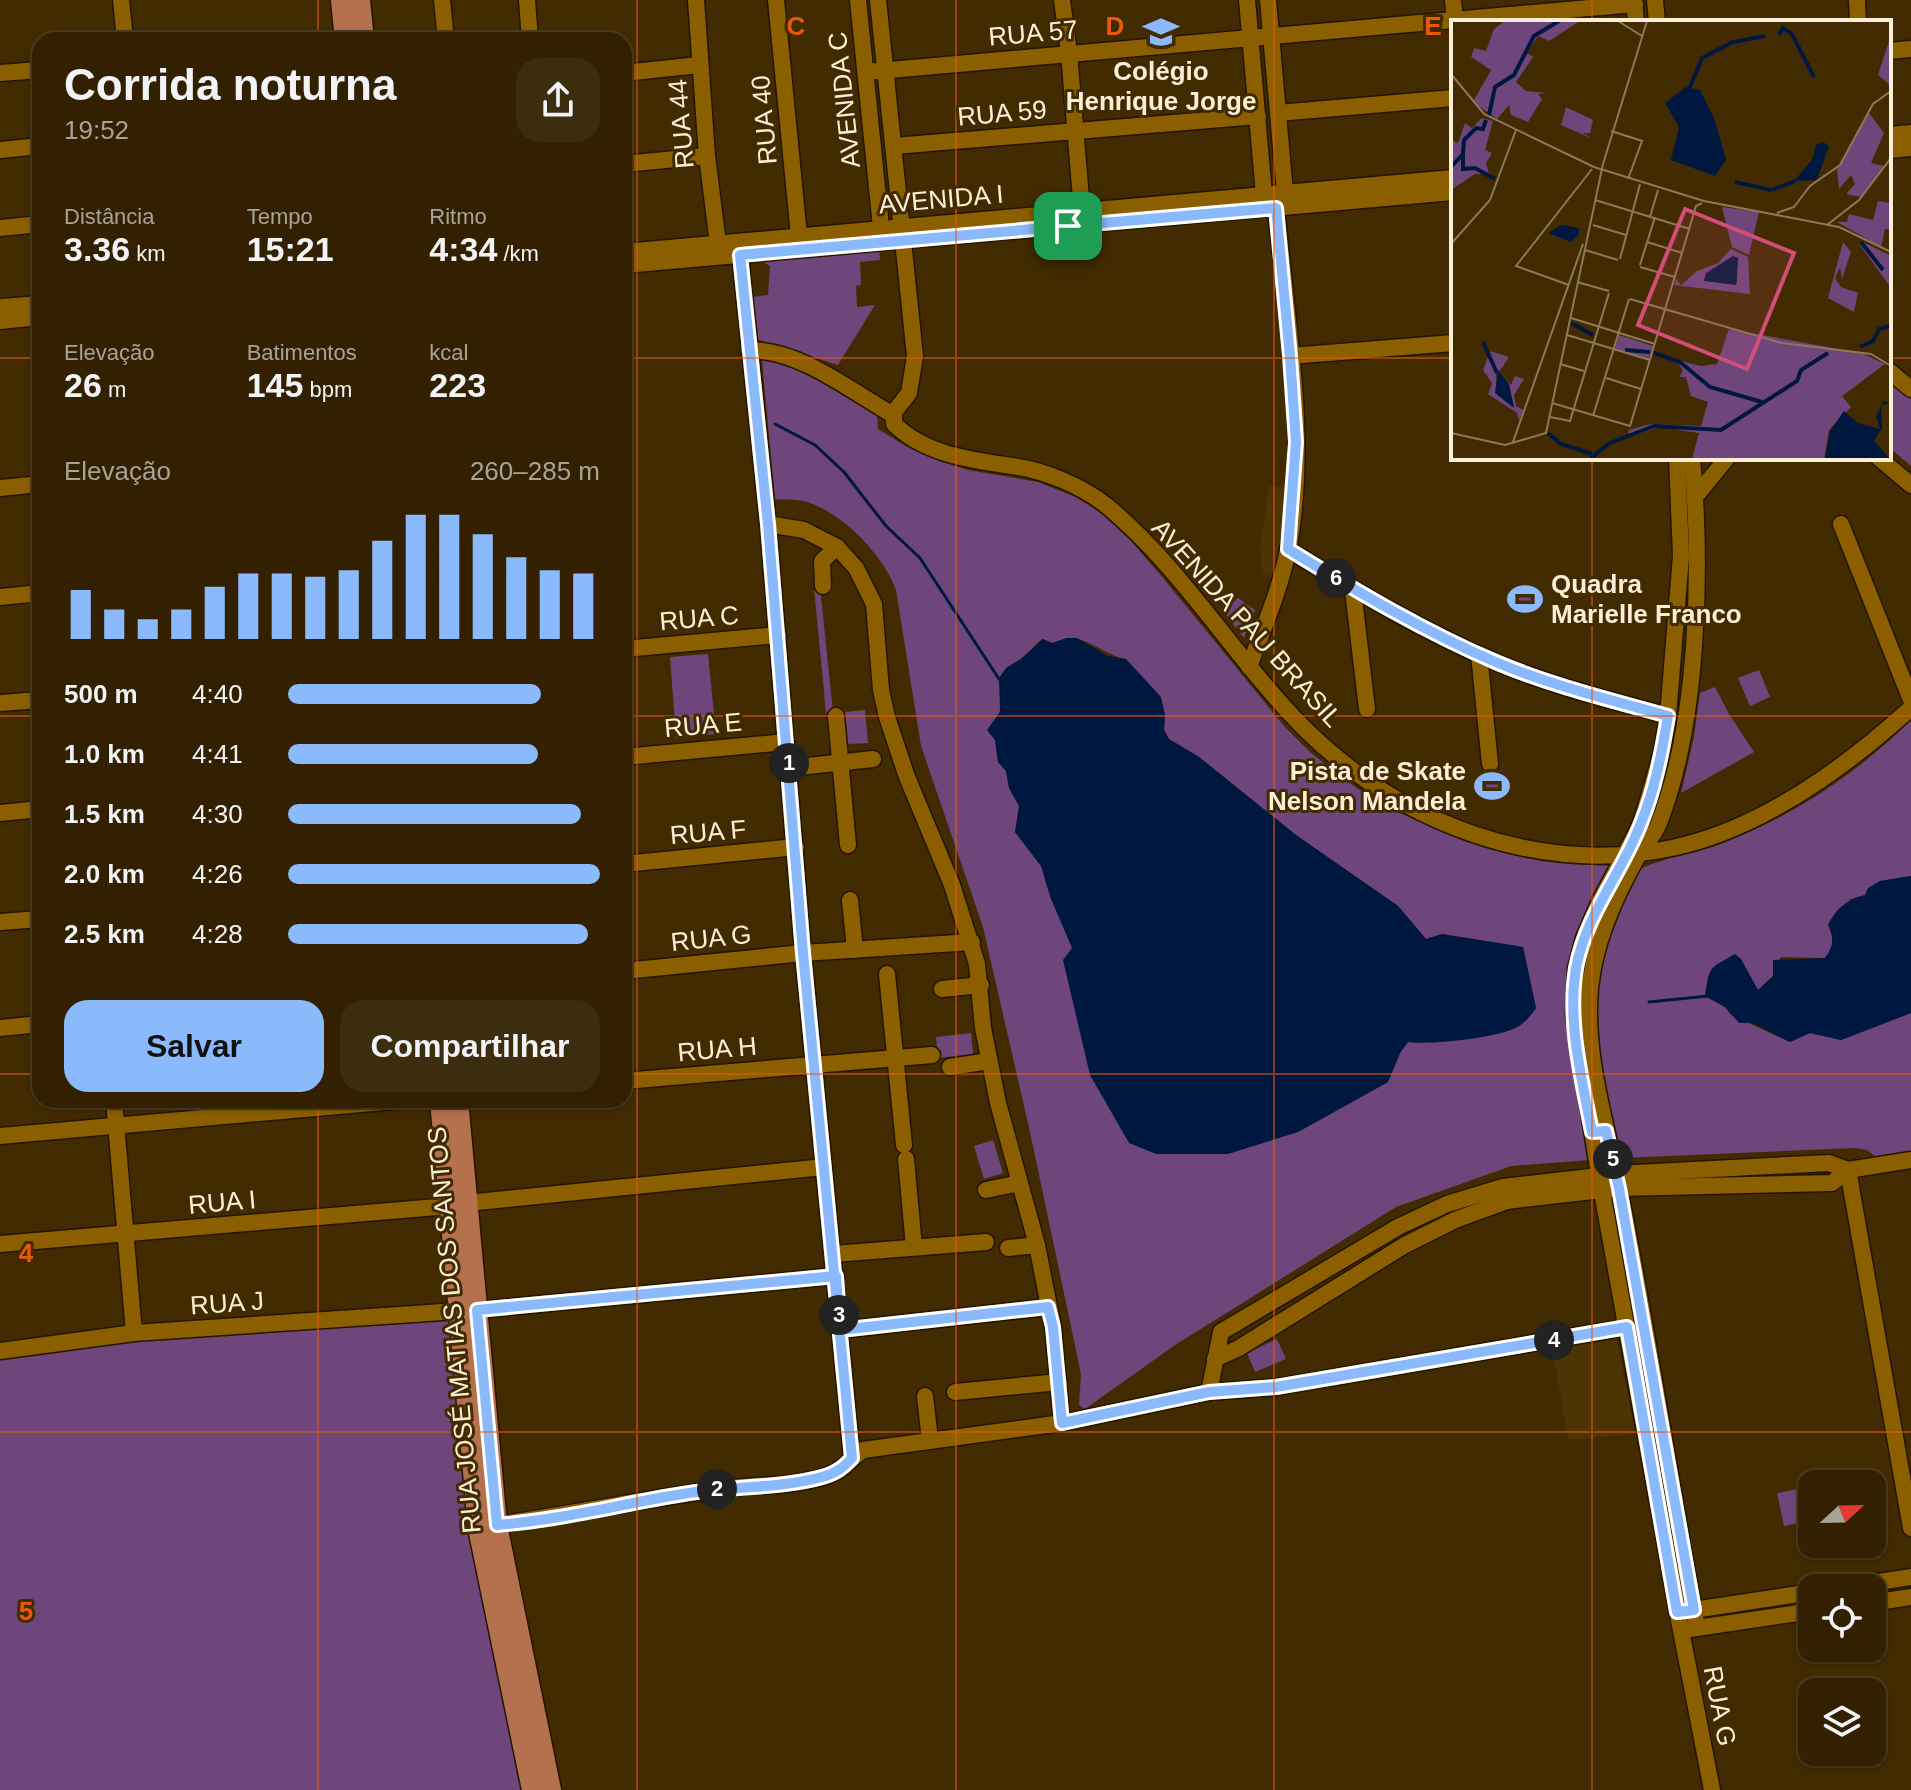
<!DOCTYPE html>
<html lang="pt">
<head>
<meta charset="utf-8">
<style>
	:root { --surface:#322000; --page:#3d2d0f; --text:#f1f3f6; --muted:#a8a399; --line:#4d3e22; --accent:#8bbafc }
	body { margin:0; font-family:Helvetica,sans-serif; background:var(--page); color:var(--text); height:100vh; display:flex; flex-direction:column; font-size:30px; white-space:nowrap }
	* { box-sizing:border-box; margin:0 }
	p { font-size:26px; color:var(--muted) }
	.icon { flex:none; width:44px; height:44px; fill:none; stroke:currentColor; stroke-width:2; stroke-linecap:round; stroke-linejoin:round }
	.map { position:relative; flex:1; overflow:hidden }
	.drawer { position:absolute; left:32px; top:32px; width:600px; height:1076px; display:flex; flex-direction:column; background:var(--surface); border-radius:24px; box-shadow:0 2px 6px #0004,0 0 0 2px var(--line) }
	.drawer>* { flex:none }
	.needle { width:52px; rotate:68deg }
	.tools { position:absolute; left:1798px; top:1470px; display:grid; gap:16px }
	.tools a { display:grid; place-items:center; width:88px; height:88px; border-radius:16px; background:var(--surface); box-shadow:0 2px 6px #0004,0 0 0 2px var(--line); font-size:40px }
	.pin { position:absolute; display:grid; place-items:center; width:68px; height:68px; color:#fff; margin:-34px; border-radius:16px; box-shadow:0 4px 12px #0006 }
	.km { position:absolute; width:40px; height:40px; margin:-20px; border-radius:50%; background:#222; color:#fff; font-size:22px; line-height:40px; text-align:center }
	.round { display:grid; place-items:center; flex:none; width:84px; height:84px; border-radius:24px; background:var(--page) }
	.overview { display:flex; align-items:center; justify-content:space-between; height:136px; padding:0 32px }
	h1 { font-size:44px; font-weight:700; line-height:60px }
	.metrics { display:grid; grid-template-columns:repeat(3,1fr); gap:12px; height:136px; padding:8px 32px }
	.metrics div { display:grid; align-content:center }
	.metrics b { font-size:34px; font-weight:700 }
	.metrics small { font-size:22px; font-weight:400 }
	.metrics p { font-size:22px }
	.chart { height:224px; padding:16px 32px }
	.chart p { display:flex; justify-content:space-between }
	.chart svg { width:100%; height:144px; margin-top:8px; stroke:var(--accent); stroke-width:6 }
	.button { display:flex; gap:16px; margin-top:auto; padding:16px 32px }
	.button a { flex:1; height:92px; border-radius:24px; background:var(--accent); color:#111; font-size:32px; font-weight:700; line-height:92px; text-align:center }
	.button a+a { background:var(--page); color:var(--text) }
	ul { padding:0 32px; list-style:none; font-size:26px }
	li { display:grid; grid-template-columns:128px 96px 1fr; align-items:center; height:60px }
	li i { height:20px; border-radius:10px; background:var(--accent) }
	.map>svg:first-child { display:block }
	.built { fill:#4e3404 }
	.green { fill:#6e467c; fill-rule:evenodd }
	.water { fill:#001840 }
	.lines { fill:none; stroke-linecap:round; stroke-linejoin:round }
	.stream { stroke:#001840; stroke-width:3 }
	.minor-casing { stroke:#231500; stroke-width:19 }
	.major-casing { stroke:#231500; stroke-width:23 }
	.minor { stroke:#8b5f00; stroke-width:16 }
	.major { stroke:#b5714d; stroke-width:20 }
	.route-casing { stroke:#fff; stroke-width:16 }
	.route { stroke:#8bbafc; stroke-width:10 }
	.grid { fill:none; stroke:#e8590c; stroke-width:2; stroke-opacity:0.55 }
	.labels { text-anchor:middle; stroke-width:6; stroke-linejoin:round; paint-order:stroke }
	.street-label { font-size:26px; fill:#fdeed8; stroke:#422b00 }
	.poi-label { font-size:26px; font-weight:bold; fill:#fdeed8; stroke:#422b00 }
	.inset-river { fill:none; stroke:#001840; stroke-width:4 }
	.inset-road { fill:none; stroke:#8d7956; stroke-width:2 }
	.view { fill:#d14e7a; fill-opacity:0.15; stroke:#d14e7a; stroke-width:4 }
	.inset-edge { fill:none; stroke:#fdeed8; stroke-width:4 }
	.grid-label { font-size:26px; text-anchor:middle; font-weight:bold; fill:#e8590c; stroke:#422b00; stroke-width:6; stroke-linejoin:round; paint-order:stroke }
</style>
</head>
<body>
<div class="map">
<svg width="1911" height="1790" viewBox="0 0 1911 1790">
	<rect width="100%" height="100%" fill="#422b00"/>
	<g class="built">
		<path d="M1269,486L1289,488L1285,533L1273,579L1263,573L1260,547Z"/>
		<path d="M1617,1339L1635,1434L1568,1440L1553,1350Z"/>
	</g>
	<g class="green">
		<path d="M879,245L880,260L860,262L861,285L856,286L857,307L875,305L838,365L756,339L753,297L768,295L770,266L754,257Z"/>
		<path d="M767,356L812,375L877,414L878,429L907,447L942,461L968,470L1038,482L1076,497L1102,514L1131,541L1163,578L1284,726L1311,753L1358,789L1398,812L1467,842L1556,862L1610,866L1612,872L1586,915L1567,987L1572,1054L1590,1160L1511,1166L1396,1207L1175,1345L1085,1409L1079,1405L1081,1374L1030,1132L983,927L921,746L896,590C884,556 843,513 807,502C798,499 785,500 775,499L762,360ZM1067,638C1089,637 1104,655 1126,659L1165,715L1164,730L1169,739L1199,757L1296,835L1398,906L1426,939L1442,934L1523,947L1536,1008C1531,1014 1525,1021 1519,1026C1504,1037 1428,1044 1408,1042L1400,1053L1388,1082L1298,1132L1051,899L1041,866L1015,832L1019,806L1009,788L1006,771L998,762L995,740L988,730L1000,712V688L1006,668L1021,659L1042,639L1052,643Z"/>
		<path d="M1889,382L1911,399V466L1889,447Z"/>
		<path d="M820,587L833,712L826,713L814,588Z"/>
		<path d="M1540,587L1542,608L1511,611L1509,590Z"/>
		<path d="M1238,598L1255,610L1244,638L1223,611Z"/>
		<path d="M708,654L716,734L676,738L670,657Z"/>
		<path d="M1759,670L1770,697L1750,706L1738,678Z"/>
		<path d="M1715,687L1729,714L1754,752L1681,793L1694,737L1700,693Z"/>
		<path d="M865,710L868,743L848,744L845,712Z"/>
		<path d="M1911,720V876L1880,881L1866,895L1850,899L1833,934L1832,948L1825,958L1781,957L1773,967V976L1758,990L1749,976L1724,961C1706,969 1708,979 1705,996L1725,1007L1731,1015L1790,1042L1810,1033L1841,1040L1911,1013V1154L1879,1159L1867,1150L1855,1148L1620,1158L1594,1036L1599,953L1633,873C1660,857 1692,855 1721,844C1793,816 1857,774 1911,720Z"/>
		<path d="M1503,770L1506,799L1482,802L1479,773Z"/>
		<path d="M971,1033L973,1054L938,1058L936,1037Z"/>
		<path d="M993,1140L1003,1173L984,1179L974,1146Z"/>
		<path d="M458,1311L532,1790H0V1351Z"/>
		<path d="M1277,1339L1286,1359L1255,1372L1247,1353Z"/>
		<path d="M1798,1489L1804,1522L1784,1526L1777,1493Z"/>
	</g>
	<g class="water">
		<path d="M1067,638H1077L1108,656L1126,659L1161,697L1165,715L1164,730L1169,739L1199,757L1296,835L1398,906L1426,939L1442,934L1523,947L1536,1008C1531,1015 1527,1021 1519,1026C1500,1038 1431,1045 1408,1042L1400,1053L1388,1082L1298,1132L1228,1154H1156L1129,1143L1090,1075L1063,960L1072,948L1051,899L1041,866L1015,832L1019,806L1009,788L1006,771L998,762L995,740L987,730L1000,712L999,678L1006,668L1021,659L1043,639L1052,643Z"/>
		<path d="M1911,876V1013L1841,1040L1810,1033L1790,1042L1752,1023H1739L1725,1007L1705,996C1711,965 1707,970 1735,954L1741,959L1758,990L1773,976V960L1825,958C1834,946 1834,938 1828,925C1837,907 1847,900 1865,895L1868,888L1880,881Z"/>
	</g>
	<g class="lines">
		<g class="stream">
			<path d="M775,424L815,445L844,472L886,526L920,558L999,679"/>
			<path d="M1649,1002L1708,996"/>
		</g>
		<g class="minor-casing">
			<g id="minor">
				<path d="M121,0L125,40"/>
				<path d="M442,0L446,40"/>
				<path d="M527,0L530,40"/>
				<path d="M696,0L707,156L718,244"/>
				<path d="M776,0L799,236"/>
				<path d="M858,0L882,237"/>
				<path d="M878,0L915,356L909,393L894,412V424C926,455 971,460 1012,466C1044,470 1082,486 1107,506C1184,570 1235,659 1305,729C1400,823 1538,876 1672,848C1761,829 1845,768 1911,708"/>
				<path d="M1062,0L1069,53L1082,211"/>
				<path d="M1247,0L1264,195L1269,201"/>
				<path d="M1268,0L1285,193L1281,200"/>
				<path d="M1453,0L1455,22"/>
				<path d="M1634,0L1636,22"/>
				<path d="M1655,0L1657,22"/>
				<path d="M1857,0L1858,22"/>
				<path d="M1889,51L1911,49"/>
				<path d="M867,72L1635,4"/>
				<path d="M0,73L40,70"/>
				<path d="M624,73L699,65"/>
				<path d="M1278,113L1453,98"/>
				<path d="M1889,135L1911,133"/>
				<path d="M894,146L1258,116"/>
				<path d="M0,150L40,146"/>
				<path d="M1889,150L1911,148"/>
				<path d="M624,164L707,156"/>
				<path d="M0,228L40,224"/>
				<path d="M624,252L1453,178"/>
				<path d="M740,255L768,524L803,953L852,1458"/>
				<path d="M624,265L1453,192"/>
				<path d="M0,307L40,304"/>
				<path d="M0,321L40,317"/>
				<path d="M749,350C801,350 849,390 893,415"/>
				<path d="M1290,356L1453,343"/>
				<path d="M1889,371L1911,389"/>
				<path d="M1677,458L1681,556L1668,716L1661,755L1641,824L1600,901L1584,938L1576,968L1574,1015L1599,1175L1678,1615L1712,1790"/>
				<path d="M1692,458C1702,567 1699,721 1659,823C1655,835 1645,843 1639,854C1616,894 1594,943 1590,989C1584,1056 1606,1122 1619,1187C1648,1333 1670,1481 1697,1628"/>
				<path d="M1879,458L1911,485"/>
				<path d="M0,488L40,484"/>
				<path d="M1696,496L1727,458"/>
				<path d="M1841,524L1911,700"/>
				<path d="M1288,549C1356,591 1424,632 1498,663C1553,686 1611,700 1668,716"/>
				<path d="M823,586L822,561L837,547"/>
				<path d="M1353,590L1367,709"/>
				<path d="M0,597L40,593"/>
				<path d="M624,649L778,635"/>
				<path d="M1479,654L1490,764"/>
				<path d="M1249,667C1263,629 1280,590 1288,550C1309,444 1286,315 1276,208"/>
				<path d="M0,703L40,700"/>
				<path d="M836,716L848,845"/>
				<path d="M624,757L786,742"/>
				<path d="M789,768L873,759"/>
				<path d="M0,813L40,809"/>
				<path d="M624,864L796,847"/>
				<path d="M850,900L855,950"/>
				<path d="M0,922L40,919"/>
				<path d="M624,971L803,953L972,942"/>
				<path d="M887,974L904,1145"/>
				<path d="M942,989L981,985"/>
				<path d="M0,1028L40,1024"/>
				<path d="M950,1067L989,1061"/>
				<path d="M624,1081L932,1055"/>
				<path d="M114,1100L134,1333"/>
				<path d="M0,1136L406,1100"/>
				<path d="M906,1159L914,1247"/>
				<path d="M1848,1170L1911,1528"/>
				<path d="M986,1190L1020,1183"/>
				<path d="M467,1203L824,1167"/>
				<path d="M0,1244L449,1206"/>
				<path d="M1008,1248L1037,1245"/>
				<path d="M834,1254L986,1242"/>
				<path d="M477,1310L836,1276"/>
				<path d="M840,1330L1048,1307"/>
				<path d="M0,1351L134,1333L458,1311"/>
				<path d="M1215,1359L1239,1348L1405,1245L1455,1220L1507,1201L1619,1188L1832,1183L1848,1170"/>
				<path d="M955,1392L1059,1382"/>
				<path d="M1209,1392L1221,1332L1398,1227L1447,1204L1503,1187L1616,1174L1829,1163L1848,1170L1911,1160"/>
				<path d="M925,1396L930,1440"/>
				<path d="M1062,1423L1209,1392L1276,1387L1627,1327"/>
				<path d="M487,1526C563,1516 637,1500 713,1490C751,1484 792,1488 829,1475C843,1470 851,1458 863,1450L1062,1423L1053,1327L1037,1245L998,1103L983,1028L977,964L952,885L907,777L887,717L881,690L874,604L856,568L837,547L804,530L768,524"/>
				<path d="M1841,1588L1911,1577"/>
				<path d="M1872,1603L1911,1597"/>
				<path d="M1687,1611L1812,1592"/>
				<path d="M1690,1629L1812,1611"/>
			</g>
		</g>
		<g class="major-casing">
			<g id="major">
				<path d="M341,0L345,40"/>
				<path d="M360,0L364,40"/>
				<path d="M440,1100L478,1528L532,1790"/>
				<path d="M458,1100L497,1525L551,1790"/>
			</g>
		</g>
		<use href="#minor" class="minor"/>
		<use href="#major" class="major"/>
	</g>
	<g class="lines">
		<g class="route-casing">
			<path id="route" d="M1068,226L740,255L768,524L803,953L852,1458C843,1468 836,1473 822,1477C778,1489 729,1486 683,1494C621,1504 560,1520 497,1525L477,1310L836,1276L840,1330L1048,1307L1053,1327L1062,1423L1209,1392L1276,1387L1627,1327L1677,1612L1694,1610L1619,1188L1606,1131L1592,1132C1582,1080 1567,1022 1576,968C1586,914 1622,873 1641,823C1655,789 1662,752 1668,716C1611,700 1553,686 1498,663C1425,632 1356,591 1288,549L1296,442L1290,356L1276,208L1068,226"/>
		</g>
		<use href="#route" class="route"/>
	</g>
	<path class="grid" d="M318,0V40M637,0V1790M956,0V1790M1274,0V1790M1592,0V22M0,358H40M624,358H1453M1889,358H1911M1592,458V1790M0,716H40M624,716H1911M0,1074H40M624,1074H1911M318,1100V1790M0,1432H1911"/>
	<defs>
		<g id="school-bare" transform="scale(2.76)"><path d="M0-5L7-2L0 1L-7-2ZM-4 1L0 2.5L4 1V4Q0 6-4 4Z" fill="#8bbafc" stroke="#422b00" stroke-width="2.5" paint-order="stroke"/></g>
		<g id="stadium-bare" transform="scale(2.76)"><path d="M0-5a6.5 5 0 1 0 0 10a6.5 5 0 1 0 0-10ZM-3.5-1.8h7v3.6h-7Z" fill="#8bbafc" stroke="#422b00" stroke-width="2.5" paint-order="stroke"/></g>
	</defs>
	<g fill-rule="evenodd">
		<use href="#school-bare" x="1161" y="32"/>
		<use href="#stadium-bare" x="1525" y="599"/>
		<use href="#stadium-bare" x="1492" y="786"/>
	</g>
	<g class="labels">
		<g class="street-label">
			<text transform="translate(1033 33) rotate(-5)" y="9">RUA 57</text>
			<text transform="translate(844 100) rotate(-96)" y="9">AVENIDA C</text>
			<text transform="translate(1002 113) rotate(-5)" y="9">RUA 59</text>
			<text transform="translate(764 120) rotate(-95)" y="9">RUA 40</text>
			<text transform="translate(681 124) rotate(-95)" y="9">RUA 44</text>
			<text transform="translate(941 199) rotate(-5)" y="9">AVENIDA I</text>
			<text transform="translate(699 618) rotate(-5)" y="9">RUA C</text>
			<text transform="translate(1247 623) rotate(48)" y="9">AVENIDA PAU BRASIL</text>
			<text transform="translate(703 725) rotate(-5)" y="9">RUA E</text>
			<text transform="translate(708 832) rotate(-5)" y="9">RUA F</text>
			<text transform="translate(711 938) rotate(-6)" y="9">RUA G</text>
			<text transform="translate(717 1049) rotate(-5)" y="9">RUA H</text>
			<text transform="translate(222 1202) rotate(-5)" y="9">RUA I</text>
			<text transform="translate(227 1303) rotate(-4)" y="9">RUA J</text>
			<text transform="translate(454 1330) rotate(-95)" y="9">RUA JOSÉ MATIAS DOS SANTOS</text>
			<text transform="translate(1720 1706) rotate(79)" y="9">RUA G</text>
		</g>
		<g class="poi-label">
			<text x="1161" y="80">Colégio<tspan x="1161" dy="30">Henrique Jorge</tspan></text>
			<text x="1551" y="593" text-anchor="start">Quadra<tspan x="1551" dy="30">Marielle Franco</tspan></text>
			<text x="1466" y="780" text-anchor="end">Pista de Skate<tspan x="1466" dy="30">Nelson Mandela</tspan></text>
		</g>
	</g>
	<g transform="translate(1451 20)">
		<rect width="440" height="440" fill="#422b00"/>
		<path d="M54,1H129L98,21L87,16L76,33L82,37L65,62L75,71L96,73L87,74L91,79L77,102L60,95L58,85L46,99L22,82L40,50L20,37L23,28L35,31L43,9ZM440,15V62L438,64L427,55ZM115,87L142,100L139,113H132L142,119L110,105ZM418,93L433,113L420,143L433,146L410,177L395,174L404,164L400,155L388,169L386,149ZM31,98L42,101L34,130L41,133L35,143L38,154H24L0,170V120L7,123L14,103L21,108ZM427,181L440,183V210L434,209L430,227L386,202H396L398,194L422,200ZM271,187L308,192L298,235L281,227ZM392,222L400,232L391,259L389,247L384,258L390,267L407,273L403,292L377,278ZM412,222L440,236V268L409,225ZM280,229L297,237L299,274L223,265L225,259L230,265L246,251L267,243ZM287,237L286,263L253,261L255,253ZM278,309L410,333L434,344L391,376L400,387L378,410L373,439H241L248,413L208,407L176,418L178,410L200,404L250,406L257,382L240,376L235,357H228L232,351L228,344L202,334L250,346L266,344ZM168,315L202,326L197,340L164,329ZM39,331L58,337L48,352L60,365L64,356L73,359L63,375L65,386L72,390L68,401L66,393L37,374L41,363L32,350ZM45,352L56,361L63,386L46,374Z" fill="#6e467c" fill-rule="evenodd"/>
		<path d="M235,67L249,70L263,98L275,140L264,156L220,140L228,107L214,83ZM372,122L378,126L366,160L343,161L361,140L365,125ZM111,205L128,208V215L120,222L97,213ZM282,236L287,238L285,265L253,261L255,253ZM47,350L58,364L63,388L44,373ZM432,381L440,383L430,385L431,408L423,421L439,439H374L379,411L393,391L407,403L429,409L425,397Z" fill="#001840"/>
		<path class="inset-river" d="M328,15L332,8L341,14L363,57M238,69L251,38L282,22L314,16M38,95L44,67L63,55L83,16L108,1M12,133V149L24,148L44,159M0,147L12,134L13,120L25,108L32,109L35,100M284,162L320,170M321,170L344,161M410,222L432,250M120,303L142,315M32,322L46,353M409,327L422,321L428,309L440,306M174,330L199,332M203,333L229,342L259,367L311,382M97,413L110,424L141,434M139,439L157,424L203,406L270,410L346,361L350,350L377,333"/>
		<path class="inset-road" d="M167,1L191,16M0,54L33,94L143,147L253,181L388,207L440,232M160,111L191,121L177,159M144,180L239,209M326,193L343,187L359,166L389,145L422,84L440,71M199,197L207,170M142,205L175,215M376,205L408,180L440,138M196,222L231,233M0,224L39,180L65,110M134,230L167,240M169,239L189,164M189,245L204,197M189,247L224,257M126,262L158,271M118,265L65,246L141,149M179,279L331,323L420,334L440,346M120,298L204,324M116,315L199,340M109,344L133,351M155,358L190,369M101,383L179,406L245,186L251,183M142,396L178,279M99,397L119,401L158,273M0,413L54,425L95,413L152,144L196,1M62,422L132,224"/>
		<path class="view" d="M234,189L343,233L296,349L187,305Z"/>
		<rect width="440" height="440" class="inset-edge"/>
	</g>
	<g class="grid-label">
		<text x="796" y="35">C</text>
		<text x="1115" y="35">D</text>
		<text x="1433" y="35">E</text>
		<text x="26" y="1262">4</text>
		<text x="26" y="1620">5</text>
	</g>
</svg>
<div class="tools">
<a><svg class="needle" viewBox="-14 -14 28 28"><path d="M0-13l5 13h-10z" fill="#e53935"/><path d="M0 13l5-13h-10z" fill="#a8a399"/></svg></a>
<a><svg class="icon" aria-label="locate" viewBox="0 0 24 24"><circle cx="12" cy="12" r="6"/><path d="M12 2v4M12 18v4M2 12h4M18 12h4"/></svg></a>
<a><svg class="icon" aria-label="layers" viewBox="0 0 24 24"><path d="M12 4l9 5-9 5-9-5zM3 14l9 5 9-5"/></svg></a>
</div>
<div class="pin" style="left:1068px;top:226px;background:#1e9e55"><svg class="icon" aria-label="arrive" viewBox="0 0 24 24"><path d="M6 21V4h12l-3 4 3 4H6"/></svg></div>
<b class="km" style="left:789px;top:763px">1</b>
<b class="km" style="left:717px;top:1489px">2</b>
<b class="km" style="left:839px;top:1315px">3</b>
<b class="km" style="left:1554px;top:1340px">4</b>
<b class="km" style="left:1613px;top:1159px">5</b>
<b class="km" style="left:1336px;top:578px">6</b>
<section class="drawer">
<div class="overview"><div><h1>Corrida noturna</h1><p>19:52</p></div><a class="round"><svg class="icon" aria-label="share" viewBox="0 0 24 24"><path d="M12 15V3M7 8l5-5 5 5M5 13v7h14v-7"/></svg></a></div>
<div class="metrics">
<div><p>Distância</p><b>3.36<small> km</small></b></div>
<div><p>Tempo</p><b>15:21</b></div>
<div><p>Ritmo</p><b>4:34<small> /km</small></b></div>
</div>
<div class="metrics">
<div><p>Elevação</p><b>26<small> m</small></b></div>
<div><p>Batimentos</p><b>145<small> bpm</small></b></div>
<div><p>kcal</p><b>223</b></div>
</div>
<div class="chart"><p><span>Elevação</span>260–285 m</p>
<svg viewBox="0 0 160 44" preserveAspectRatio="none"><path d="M5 44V29M15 44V35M25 44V38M35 44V35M45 44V28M55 44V24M65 44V24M75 44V25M85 44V23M95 44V14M105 44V6M115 44V6M125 44V12M135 44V19M145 44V23M155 44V24"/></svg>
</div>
<ul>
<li><b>500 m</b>4:40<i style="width:81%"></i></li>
<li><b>1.0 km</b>4:41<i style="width:80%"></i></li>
<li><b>1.5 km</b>4:30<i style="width:94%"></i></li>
<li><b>2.0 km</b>4:26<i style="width:100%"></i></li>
<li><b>2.5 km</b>4:28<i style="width:96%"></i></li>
</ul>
<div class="button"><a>Salvar</a><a>Compartilhar</a></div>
</section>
</div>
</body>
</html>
